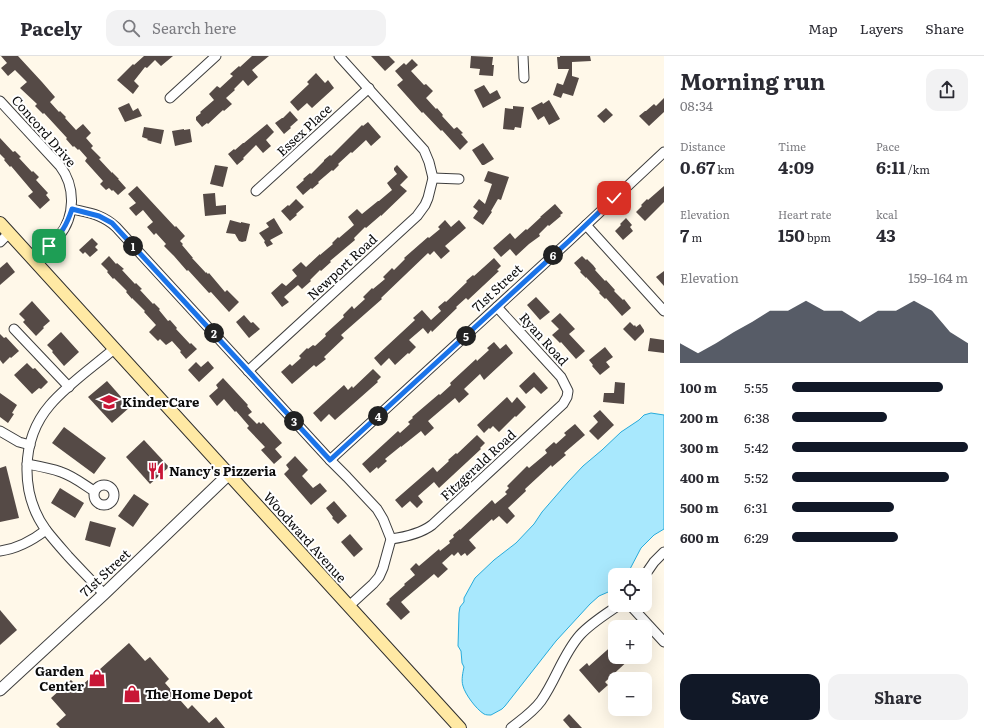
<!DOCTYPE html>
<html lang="en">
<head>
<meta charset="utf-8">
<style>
	:root { --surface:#fff; --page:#f2f2f3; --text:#2b2b33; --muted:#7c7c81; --line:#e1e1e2; --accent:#111827 }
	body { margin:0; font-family:Literata,serif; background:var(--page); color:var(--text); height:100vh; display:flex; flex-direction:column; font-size:15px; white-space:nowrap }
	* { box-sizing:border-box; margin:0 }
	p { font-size:13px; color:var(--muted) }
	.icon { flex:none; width:22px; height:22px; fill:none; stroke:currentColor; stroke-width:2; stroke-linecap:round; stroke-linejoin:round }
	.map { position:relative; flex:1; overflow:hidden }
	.details { display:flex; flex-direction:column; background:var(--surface); width:320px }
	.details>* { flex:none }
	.fabs { position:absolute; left:608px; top:512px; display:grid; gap:8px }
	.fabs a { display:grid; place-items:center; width:44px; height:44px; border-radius:8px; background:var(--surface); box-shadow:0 4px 16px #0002; font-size:20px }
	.pin { position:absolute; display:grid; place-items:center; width:34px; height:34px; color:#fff; margin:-17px; border-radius:8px; box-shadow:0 2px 6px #0006 }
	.km { position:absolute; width:20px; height:20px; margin:-10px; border-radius:50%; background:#222; color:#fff; font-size:11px; line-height:20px; text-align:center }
	.round { display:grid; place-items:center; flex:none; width:42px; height:42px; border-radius:12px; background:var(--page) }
	.headline { display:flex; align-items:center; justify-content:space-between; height:68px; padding:0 16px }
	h1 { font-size:22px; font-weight:700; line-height:30px }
	.metrics { display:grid; grid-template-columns:repeat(3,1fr); gap:6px; height:68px; padding:4px 16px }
	.metrics div { display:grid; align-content:center }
	.metrics b { font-size:17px; font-weight:700 }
	.metrics small { font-size:11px; font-weight:400 }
	.metrics p { font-size:11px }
	.chart { height:112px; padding:8px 16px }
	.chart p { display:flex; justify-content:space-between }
	.chart svg { width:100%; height:72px; margin-top:4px; fill:var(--accent); opacity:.7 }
	.primary-button { display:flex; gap:8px; margin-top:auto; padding:8px 16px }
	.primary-button a { flex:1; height:46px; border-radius:12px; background:var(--accent); color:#fff; font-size:16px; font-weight:700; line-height:46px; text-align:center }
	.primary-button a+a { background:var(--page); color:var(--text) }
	ul { padding:0 16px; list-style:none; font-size:13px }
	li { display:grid; grid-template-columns:64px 48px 1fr; align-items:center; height:30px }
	li i { height:10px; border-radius:5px; background:var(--accent) }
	header { display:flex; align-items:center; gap:24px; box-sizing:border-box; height:56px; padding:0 20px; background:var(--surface); border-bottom:1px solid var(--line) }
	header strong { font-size:19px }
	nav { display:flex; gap:22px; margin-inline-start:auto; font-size:14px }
	.search { width:280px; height:36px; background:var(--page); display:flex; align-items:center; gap:10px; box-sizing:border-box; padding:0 14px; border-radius:12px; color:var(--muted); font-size:15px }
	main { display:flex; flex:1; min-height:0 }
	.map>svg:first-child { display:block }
	.water { fill:#a8e8fd; stroke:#27abdb }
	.building { fill:#554a46 }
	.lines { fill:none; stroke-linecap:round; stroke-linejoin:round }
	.minor-casing { stroke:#3e3e3e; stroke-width:11 }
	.tertiary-casing { stroke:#3e3e3e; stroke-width:13 }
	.secondary-casing { stroke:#2d2d2d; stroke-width:14 }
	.minor { stroke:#fff; stroke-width:9 }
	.tertiary { stroke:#fff; stroke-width:11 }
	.secondary { stroke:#ffe9a4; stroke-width:12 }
	.route-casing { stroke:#fff; stroke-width:8 }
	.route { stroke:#1a73e8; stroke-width:5 }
	.labels { text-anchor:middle; stroke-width:4; stroke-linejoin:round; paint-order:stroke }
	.street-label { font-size:13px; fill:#0b0b0b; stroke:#fff }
	.poi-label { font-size:13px; font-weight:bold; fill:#0b0b0b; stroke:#fff; text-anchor:start }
</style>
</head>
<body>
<header>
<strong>Pacely</strong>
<div class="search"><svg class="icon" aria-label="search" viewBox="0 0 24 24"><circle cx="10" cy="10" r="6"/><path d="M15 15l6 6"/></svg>Search here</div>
<nav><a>Map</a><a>Layers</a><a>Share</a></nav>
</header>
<main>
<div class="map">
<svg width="664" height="672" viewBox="0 0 664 672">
	<rect width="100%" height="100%" fill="#fff8e9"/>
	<path class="water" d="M651,357L664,359V473L654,479L641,492L630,513L623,519H615V533L599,540L590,548L556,585L505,650L502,653L491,659C488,659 486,659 484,658C476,653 465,638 463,630C461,624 463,616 464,611L462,607L461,595L458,590L459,557L460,551L464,546V542L475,522L494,504L516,487L534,468L542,456L568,426L583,410L602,394L621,376L639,364L644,359Z"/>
	<g class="building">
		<path d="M1,0H18L42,26L55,41L50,46L59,56L60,55L66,61L65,62L76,74L83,68L91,77L86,82L93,90L91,92L101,102L99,103L112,117V116L119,123H118L126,132L118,139L113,134L112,135L109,132L106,134L100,128L103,125L85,105L87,102L79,93L78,94L74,90L73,91L66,83L67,82L44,57L43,58L35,50L37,48L20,32L27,26L15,14L8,20L1,12L7,7Z"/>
		<path d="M144,0H173L161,10L155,4L147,12L145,11L134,25L139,30L133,38L117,24L133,8L134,9Z"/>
		<path d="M252,0H269L252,14L258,21L248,30L243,24L234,33L235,34L226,42L232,48L224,55L223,54L208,68L207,67L202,71L196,64V61L201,57L200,56L214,44L209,38L217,30L220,32L233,20L230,18L239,10L240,11Z"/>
		<path d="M371,0H389L395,6L385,15Z"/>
		<path d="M471,0L493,1L492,9H494L493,20L479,19L480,13L470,12Z"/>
		<path d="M560,0H590L591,5L572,6V20L579,22L573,40L563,37L561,42L553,39L557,27L563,29L569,13H558L557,1H560Z"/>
		<path d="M412,3L418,9L411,15L424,29L426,28L433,35L426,42L436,53L437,52L443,59L442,60L454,73L457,71L463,77L461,78L468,86L460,94L442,74L441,75L423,56L422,57L397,29L403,24L395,15L404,7L406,9Z"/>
		<path d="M316,17L325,27L328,24L334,32L312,52L307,47L298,55L290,46L309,28L307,26Z"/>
		<path d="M484,29L490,38L497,34L501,42L483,52L474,34Z"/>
		<path d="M664,42V56L649,70L639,60L645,55H646L654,48L656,50Z"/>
		<path d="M549,44L560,63L549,69L544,60L538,64L531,52L542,46L543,48Z"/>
		<path d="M129,47L133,55L138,52L142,60L125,66L118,52Z"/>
		<path d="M513,50L524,51L521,72L515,71L514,74L503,73L505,52L513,53Z"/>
		<path d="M606,52L613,59L604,67L597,60Z"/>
		<path d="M290,55L298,64L290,71L291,72L284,78L275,67L282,62H283Z"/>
		<path d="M368,66L381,81L371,90L366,84L352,97L351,96L338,108L339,109L333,115L332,114L318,126L319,127L312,133L311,132L303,139L296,131L304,124L303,123L310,117L311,118L324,105V104L330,99L331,100L362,69L363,70Z"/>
		<path d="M267,68L274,76L266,84L271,90L263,97L256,89L243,102L244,103L237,109L228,98L234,93L235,94L243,87H244Z"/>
		<path d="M144,71L164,74L161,88L147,84L148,83L142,81Z"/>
		<path d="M184,73V74L190,73L192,86L175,90L172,75Z"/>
		<path d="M0,82L13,96L15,95L21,101L19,102L32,116L33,115L39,121L36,124L48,137L46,139L50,144L40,153L28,140L33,136L11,110L10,111L4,104L5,103L0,98Z"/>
		<path d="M483,87L494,103L484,109H482L472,94Z"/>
		<path d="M215,109L228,111L223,131L210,128Z"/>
		<path d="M397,109L408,121L400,129L407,135L381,160V159L366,172L365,171L354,182L355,184L330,205L331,206L321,215L320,214L310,224L311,225L302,233L298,229L284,241L289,246L282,251L271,237L282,227L286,230L297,220L292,214L301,206L306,211L320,198V199L333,188L332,187L338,181L339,182L354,169L348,161L357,153L362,158L378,145H379L392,134L387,127L397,118L394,114V112Z"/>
		<path d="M488,115L509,121L501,144L498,143L491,155L492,156L483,169L473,162L478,155L473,151L479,143L485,148L492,128L484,125Z"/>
		<path d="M137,130L175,171L176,170L185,180L180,185L183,188L182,189L193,202H192L206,217V216L208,218L209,217L225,236L227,234L239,246L229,256L211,236L209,237L188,214L187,215L174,200L164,190L166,188L156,177L154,179L147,171L153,166L143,154L136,160L129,152L136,147L128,138Z"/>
		<path d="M664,130V146L645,165L636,156L642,150L641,149L647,143L648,144Z"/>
		<path d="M215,137L216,150L226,149V158L205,160L203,138Z"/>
		<path d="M296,143L304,151L296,158L297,159L290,165L281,155L288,149L289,150Z"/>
		<path d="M555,148L563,157L560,159L561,160L549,170L548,169L539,178L540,180L529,188L516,200L510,193L501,201L493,192L510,177L515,183L526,173L527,174L541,161H540Z"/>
		<path d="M274,162L283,177L270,184L273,188L267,191L264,186L265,185L259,177L269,171L266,167Z"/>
		<path d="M626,162L632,169L630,171L633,175L623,184L615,175L621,169L620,168Z"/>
		<path d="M230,164L241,167V166L250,168L246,185L242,186L239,185L235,178L226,177Z"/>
		<path d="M445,164L451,171L459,164L466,172L445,190L450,195L441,203L434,195L430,199L428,197L381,242L382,243L341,279L344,282L324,301L326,303L316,311L314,309L292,328L281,316L290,308L292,310L301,302L299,300L307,292L308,293L313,289L315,290L326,280L325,278L344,261L343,259L352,250L354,253L365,243L363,241L372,232L373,233L385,223L383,221L392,212L394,214L405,203L404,202L428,181L429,182L440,173L438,171Z"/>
		<path d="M92,182L98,188L95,191L98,194L90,201L85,196L83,198L79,194Z"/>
		<path d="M109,200L116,208L117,207L124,213L122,214L135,228L136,227L142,233L140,234L153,248L154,247L160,253L159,254L168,265L170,264L177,272L176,273L190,288L191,287L197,293L186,303L180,296L181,295L172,285L166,289L160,283L158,285L149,276L156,269L144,256L145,255L132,242V243L126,236L127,235L114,222L113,223L107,216L108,215L101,208Z"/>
		<path d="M582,200L586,204L587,203L593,209L596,213L595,214L605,225L606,224L615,234L614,235L623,244L624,243L631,252L622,260L606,242L605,243L599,237L600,236L586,221V222L580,216L581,215L574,207Z"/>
		<path d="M494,202L501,210L497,214L499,215L468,244L466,242L456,251L457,252L432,276L431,274L428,278L423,272L409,284L416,291L409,298L408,297L395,309L389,302L381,310L374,302L415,264L413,262L422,254L431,264L441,255L438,251L445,245L446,246L467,226L466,225L473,219L474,220Z"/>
		<path d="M7,206L15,216L0,229V212Z"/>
		<path d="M664,215V230L656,221Z"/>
		<path d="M536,241L550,256L540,264L527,249Z"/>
		<path d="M32,245L50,265L43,271L44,272L36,280L23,266L25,264L19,258Z"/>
		<path d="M560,257L575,273L569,278L585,295L576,303L561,286L560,287L552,279L559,273L551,265Z"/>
		<path d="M244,259L251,267L253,266L260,273L249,282L236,266Z"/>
		<path d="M630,266L634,270L635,269L636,271L640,268L644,274V276L635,285L623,273Z"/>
		<path d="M61,276L79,296L64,310L52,296L53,295L47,289Z"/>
		<path d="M0,278L4,282L6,281L19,295L11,302L10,301L3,308L0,304Z"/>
		<path d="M650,282L664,284V297L648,295Z"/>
		<path d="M494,286L500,293L506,288L513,297L484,324L480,318L464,333L469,338L459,347L455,342L428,365L434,372L425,380L421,375L401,391V390L385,403L387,405L378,413L377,411L370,417L362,408L398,375L400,377L410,368L408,366L413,362L412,361L439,338L440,339L451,329L450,327L476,303L477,305L489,294L487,292Z"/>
		<path d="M605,291L613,301L606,306L610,311L600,319L592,310L593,309L589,304Z"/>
		<path d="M208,305L214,312L199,326L188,314L196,306L201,311Z"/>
		<path d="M27,307L33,313L35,312L48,326L41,333L39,332L32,338L14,319Z"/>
		<path d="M373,313L381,321L377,325L378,326L335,364L329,358L321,366L313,357L344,329L348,334L352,330L353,332Z"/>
		<path d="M534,316L548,332L541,338L534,331L526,338L519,330Z"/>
		<path d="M223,322L248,349L247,350L252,356L248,359L257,368L259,366L261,368L263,366L282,387L275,393L282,401L274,408L261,394L265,391L247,372L249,370L236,355L235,356L224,343L217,350L209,340L218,332L216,329Z"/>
		<path d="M107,325L130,351L112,367L88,341Z"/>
		<path d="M615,326L625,327L624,348L603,346L604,337H614Z"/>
		<path d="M0,337L17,349L12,357L14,358L8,367L0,361Z"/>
		<path d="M507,341L512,347L517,341L526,351L516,361L515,360L499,376L493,370L490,373L489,372L484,377L477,369Z"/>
		<path d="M600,354L614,369L598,384L589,375L598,366L593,360Z"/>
		<path d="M575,368L585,379L564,397L566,399L552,411L551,409L525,433L526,435L508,452L515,460L507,468L499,460L493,465L492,463L469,484L476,492L467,500L465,497L461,500L458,496L454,500L452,498L442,507L448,513L438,522L434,518L401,546L410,556L401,564L386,548L390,544L389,543L405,529L404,528L415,519L410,513L416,507L419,510L439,493L440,495L450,487L449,485L454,481L453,479L460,473V474L492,444L495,448L507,438L505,436L509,432L507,430L527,410L529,412L547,397L545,394L554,386L556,388L566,379L564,377Z"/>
		<path d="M64,371L106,402L94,418L52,387Z"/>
		<path d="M477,379L485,387L480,392L481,393L439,432L434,426L418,440L423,446L417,452L410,445L402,452L395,444L433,411L437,416L449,405L448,404L456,397L457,398Z"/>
		<path d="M144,384L169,411L150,428L126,401Z"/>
		<path d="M295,400L308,414L302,420L313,432L320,427L327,435L311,449L284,418L289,413L286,409Z"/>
		<path d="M6,410L19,462L0,466V412Z"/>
		<path d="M60,432L84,447L75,462L51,447Z"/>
		<path d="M134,438L149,448L133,471L118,460Z"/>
		<path d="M334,445L347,460L338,468L332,462L333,461L326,452Z"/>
		<path d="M90,465L116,472L110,491L85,484Z"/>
		<path d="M350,478L363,493L354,501L341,486Z"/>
		<path d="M0,554L17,574L0,589Z"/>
		<path d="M129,587L145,605L150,601L169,623L165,627L188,653L192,649L209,667L216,661L225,672H60L56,668L66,659L51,642L71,624L79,632Z"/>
		<path d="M615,587V601H632L605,626L608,629L599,637L579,614L587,607L589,610Z"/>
		<path d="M621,653H636L628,660Z"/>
		<path d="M569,658L582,672H570L563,664Z"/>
	</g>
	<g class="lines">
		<g class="minor-casing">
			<g id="minor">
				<path d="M523,0L524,22"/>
				<path d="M170,42L216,0"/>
				<path d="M0,45L60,110C76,131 75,161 59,180C51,189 42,196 33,204"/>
				<path d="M433,122L459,123"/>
				<path d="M256,135L369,32"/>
				<path d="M72,153C89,157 102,158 116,171L330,404L347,421L377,453L383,463L391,483L383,512L379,521L373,528L349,550"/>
				<path d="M586,169L664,255"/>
				<path d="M0,186L9,177"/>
				<path d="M14,273L69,331"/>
				<path d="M248,315L417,160L425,149L428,142L433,122L429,106L424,94L339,0"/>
				<path d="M0,375L19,386L30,389"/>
				<path d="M330,404L569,185L664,96"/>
				<path d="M27,408C38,410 50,412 61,416C73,420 83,428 94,435"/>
				<circle cx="104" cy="439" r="10"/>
				<path d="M391,483C405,481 420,478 432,469L563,348L567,341L568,335L561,321L497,251"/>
				<path d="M0,495C16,493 33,484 46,474"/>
				<path d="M645,519L654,506L664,496"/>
				<path d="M104,538C92,525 80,513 68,500C61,492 53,483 46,474C20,438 20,384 50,349C68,328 93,311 114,293"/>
				<path d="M630,549L664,586"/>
				<path d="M511,672C521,664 533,656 541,645C556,624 563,598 580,579C591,567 606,558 619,549"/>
			</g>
		</g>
		<g class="tertiary-casing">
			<path id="tertiary" d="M0,634L104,538L229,418"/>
		</g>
		<g class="secondary-casing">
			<path id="secondary" d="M0,167L460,672"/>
		</g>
		<use href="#minor" class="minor"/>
		<use href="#tertiary" class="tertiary"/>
		<use href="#secondary" class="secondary"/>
	</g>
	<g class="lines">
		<g class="route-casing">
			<path id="route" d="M49,190C62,176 66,171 72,153L99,160L112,167L330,404L569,185L614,142"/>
		</g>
		<use href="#route" class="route"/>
	</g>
	<defs>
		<g id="school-bare" transform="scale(1.38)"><path d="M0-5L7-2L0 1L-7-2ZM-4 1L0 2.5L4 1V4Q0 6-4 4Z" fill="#c81636" stroke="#fff" stroke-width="2.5" paint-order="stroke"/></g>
		<g id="restaurant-bare" transform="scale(1.38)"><path d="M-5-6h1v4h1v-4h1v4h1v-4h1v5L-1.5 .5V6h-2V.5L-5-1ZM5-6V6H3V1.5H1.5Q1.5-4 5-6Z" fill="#c81636" stroke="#fff" stroke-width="2.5" paint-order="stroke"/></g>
		<g id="shop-bare" transform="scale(1.38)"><path d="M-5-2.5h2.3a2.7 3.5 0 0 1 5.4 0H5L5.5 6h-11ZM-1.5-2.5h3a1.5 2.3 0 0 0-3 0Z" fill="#c81636" stroke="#fff" stroke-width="2.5" paint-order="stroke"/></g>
	</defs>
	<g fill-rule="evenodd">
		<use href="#school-bare" x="109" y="346"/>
		<use href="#restaurant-bare" x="156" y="415"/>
		<use href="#shop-bare" x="97" y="622"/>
		<use href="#shop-bare" x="132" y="638"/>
	</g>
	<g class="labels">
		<g class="street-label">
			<text transform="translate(304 74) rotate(-43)" y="5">Essex Place</text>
			<text transform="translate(44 75) rotate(49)" y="5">Concord Drive</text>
			<text transform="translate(342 211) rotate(-43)" y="5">Newport Road</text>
			<text transform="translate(497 232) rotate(-43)" y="5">71st Street</text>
			<text transform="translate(544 283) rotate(48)" y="5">Ryan Road</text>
			<text transform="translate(478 409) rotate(-43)" y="5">Fitzgerald Road</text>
			<text transform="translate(305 481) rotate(48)" y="5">Woodward Avenue</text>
			<text transform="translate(105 517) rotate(-43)" y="5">71st Street</text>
		</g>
		<g class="poi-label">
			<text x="122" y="351">KinderCare</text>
			<text x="169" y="420">Nancy's Pizzeria</text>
			<text x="84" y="620" text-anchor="end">Garden<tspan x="84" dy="15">Center</tspan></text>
			<text x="145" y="643">The Home Depot</text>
		</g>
	</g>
</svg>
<div class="fabs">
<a><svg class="icon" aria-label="locate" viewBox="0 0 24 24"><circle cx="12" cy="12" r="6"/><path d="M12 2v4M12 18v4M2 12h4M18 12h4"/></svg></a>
<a>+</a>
<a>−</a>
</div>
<div class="pin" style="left:49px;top:190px;background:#1e9e55"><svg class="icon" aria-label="arrive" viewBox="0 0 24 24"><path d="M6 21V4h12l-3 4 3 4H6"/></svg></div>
<div class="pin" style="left:614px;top:142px;background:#d93025"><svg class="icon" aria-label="check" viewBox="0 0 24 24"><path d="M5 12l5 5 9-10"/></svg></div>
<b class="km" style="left:133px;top:190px">1</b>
<b class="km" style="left:214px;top:277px">2</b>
<b class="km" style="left:294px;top:365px">3</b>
<b class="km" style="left:378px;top:360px">4</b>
<b class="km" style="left:466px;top:280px">5</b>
<b class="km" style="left:553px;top:199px">6</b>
</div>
<section class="details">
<div class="headline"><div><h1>Morning run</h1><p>08:34</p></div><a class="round"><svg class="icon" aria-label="share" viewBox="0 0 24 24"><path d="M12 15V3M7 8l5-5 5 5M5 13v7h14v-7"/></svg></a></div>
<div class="metrics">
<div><p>Distance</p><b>0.67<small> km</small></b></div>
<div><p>Time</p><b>4:09</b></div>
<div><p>Pace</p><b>6:11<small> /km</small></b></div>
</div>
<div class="metrics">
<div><p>Elevation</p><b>7<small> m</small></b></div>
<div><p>Heart rate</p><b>150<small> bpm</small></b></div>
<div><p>kcal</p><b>43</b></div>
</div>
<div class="chart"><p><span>Elevation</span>159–164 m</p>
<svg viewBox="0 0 160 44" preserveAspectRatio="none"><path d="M0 44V32L10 38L20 32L30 25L40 19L50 12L60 12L70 6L80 12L90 12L100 19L110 12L120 12L130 6L140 12L150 25L160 32V44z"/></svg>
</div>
<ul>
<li><b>100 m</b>5:55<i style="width:86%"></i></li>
<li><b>200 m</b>6:38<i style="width:54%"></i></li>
<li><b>300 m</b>5:42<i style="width:100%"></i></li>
<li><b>400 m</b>5:52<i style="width:89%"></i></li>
<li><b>500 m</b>6:31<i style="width:58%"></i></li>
<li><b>600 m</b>6:29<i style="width:60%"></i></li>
</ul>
<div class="primary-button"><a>Save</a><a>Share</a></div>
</section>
</main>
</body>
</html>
